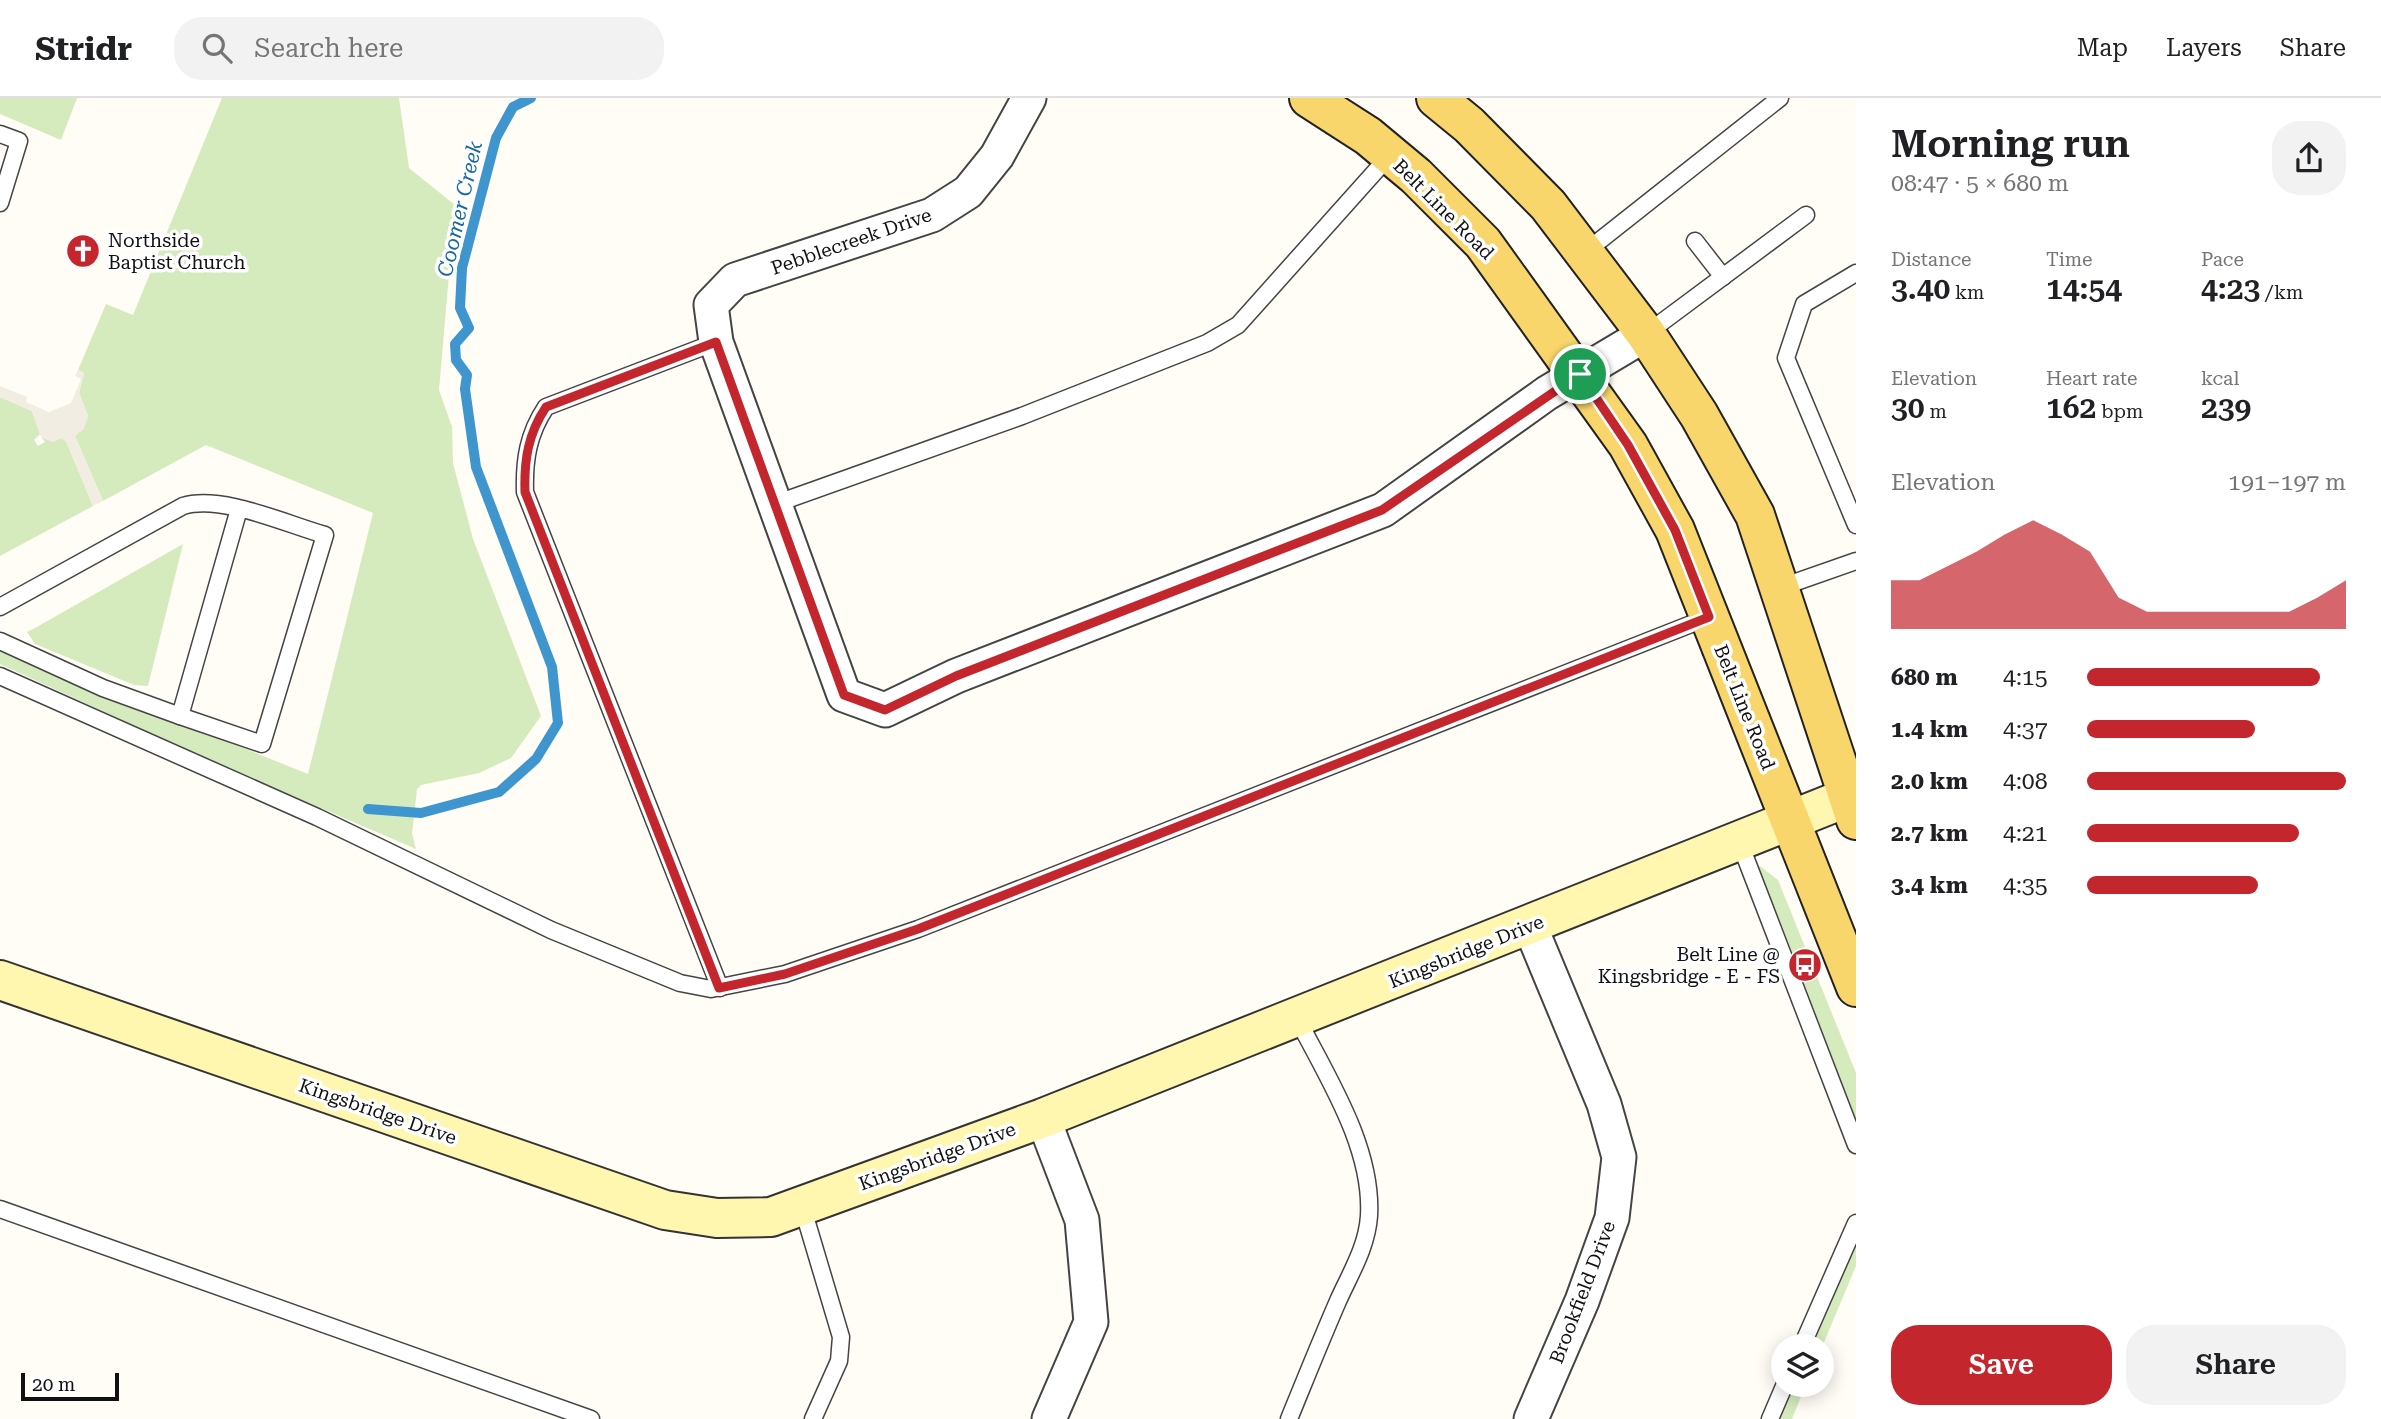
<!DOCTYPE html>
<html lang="en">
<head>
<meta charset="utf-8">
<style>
	:root { --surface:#fff; --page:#f2f2f2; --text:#202124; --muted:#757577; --line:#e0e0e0; --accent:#c4262e }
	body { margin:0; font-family:"Roboto Serif",serif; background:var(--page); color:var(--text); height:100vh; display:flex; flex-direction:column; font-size:26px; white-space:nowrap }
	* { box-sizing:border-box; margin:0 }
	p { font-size:23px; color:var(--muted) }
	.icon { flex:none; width:38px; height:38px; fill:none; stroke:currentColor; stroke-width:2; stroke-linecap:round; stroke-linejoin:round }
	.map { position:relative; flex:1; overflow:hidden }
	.panel { display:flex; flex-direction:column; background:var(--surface); width:525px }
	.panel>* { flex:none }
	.controls { position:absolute; left:1771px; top:1236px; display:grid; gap:14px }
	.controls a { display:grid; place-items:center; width:63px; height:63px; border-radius:50%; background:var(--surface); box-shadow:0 4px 18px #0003; font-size:35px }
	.scale { position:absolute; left:21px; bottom:18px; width:98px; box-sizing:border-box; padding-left:7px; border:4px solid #111; border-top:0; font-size:19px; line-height:24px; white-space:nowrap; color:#111; -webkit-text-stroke:5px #fff; paint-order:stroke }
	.pin { position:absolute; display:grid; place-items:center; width:60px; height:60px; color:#fff; margin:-30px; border:4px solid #fff; border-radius:50%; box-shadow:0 2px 7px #0007 }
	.round { display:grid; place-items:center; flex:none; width:74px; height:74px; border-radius:28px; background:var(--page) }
	.head { display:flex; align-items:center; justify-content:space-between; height:119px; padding:0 35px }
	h1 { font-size:38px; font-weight:600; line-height:52px }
	.metrics { display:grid; grid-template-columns:repeat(3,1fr); gap:10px; height:119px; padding:7px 35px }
	.metrics div { display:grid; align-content:center }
	.metrics b { font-size:30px; font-weight:600 }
	.metrics small { font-size:19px; font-weight:400 }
	.metrics p { font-size:19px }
	.chart { height:196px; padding:14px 35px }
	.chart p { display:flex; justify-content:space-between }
	.chart svg { width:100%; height:126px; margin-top:7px; fill:var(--accent); opacity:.7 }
	.primary-button { display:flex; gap:14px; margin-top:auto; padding:14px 35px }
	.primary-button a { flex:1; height:80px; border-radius:28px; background:var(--accent); color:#fff; font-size:28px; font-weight:600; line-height:80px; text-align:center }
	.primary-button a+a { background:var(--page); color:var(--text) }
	ul { padding:0 35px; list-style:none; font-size:23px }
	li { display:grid; grid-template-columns:112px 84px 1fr; align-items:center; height:52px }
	li i { height:18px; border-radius:9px; background:var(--accent) }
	header { display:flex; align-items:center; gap:42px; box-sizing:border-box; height:98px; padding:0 35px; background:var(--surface); border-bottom:2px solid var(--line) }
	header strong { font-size:33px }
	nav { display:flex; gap:38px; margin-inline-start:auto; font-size:24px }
	.search { width:490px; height:63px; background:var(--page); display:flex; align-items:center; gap:18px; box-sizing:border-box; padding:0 24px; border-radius:28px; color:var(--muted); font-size:26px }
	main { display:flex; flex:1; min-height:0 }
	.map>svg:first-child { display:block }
	.green { fill:#d5ebbd }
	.plaza { fill:#f1ede2 }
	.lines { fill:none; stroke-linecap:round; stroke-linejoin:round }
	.stream { stroke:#3f96cf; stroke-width:10 }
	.lane-casing { stroke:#444; stroke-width:19 }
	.street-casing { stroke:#444; stroke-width:37 }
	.secondary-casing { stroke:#333; stroke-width:42 }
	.primary-casing { stroke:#222; stroke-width:42 }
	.lane { stroke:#fff; stroke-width:16 }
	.street { stroke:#fff; stroke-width:33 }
	.secondary { stroke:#fff6b0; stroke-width:38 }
	.primary { stroke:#f9d66b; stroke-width:38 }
	.route-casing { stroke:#fff; stroke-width:14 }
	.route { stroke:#c4262e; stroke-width:9 }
	.labels { text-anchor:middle; stroke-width:7; stroke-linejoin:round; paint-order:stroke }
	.street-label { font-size:19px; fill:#111; stroke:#fff }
	.poi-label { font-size:19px; fill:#111; stroke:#fff; text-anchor:start }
	.water-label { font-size:21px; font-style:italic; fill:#1768a6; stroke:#fff }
</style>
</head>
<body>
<header>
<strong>Stridr</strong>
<div class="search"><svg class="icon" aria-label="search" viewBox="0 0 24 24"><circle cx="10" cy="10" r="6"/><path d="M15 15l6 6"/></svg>Search here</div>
<nav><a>Map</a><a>Layers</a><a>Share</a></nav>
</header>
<main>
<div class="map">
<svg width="1856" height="1321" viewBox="0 0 1856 1321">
	<rect width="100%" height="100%" fill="#fffdf5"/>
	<g class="green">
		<path d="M0,0H77L61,42L0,16Z"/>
		<path d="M222,0H399L409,70L455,107L439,292L452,329L453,365L473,441L541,618L511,660L479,675L421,687L417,691L412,736L416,751L214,664L0,566V552L308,676L373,415L206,347L103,403L75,338L88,318L79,295L84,275L78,272L106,206L133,217Z"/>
		<path d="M0,299L32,313L40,336L34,342L38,348L45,344L41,339L53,344L61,340L66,343L93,408L0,458Z"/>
		<path d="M183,446L148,588L134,587L35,546L27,534L35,530Z"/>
		<path d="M1760,768L1778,782L1856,975V1026L1757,770Z"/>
		<path d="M1856,1141V1168L1822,1249L1810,1248Z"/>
		<path d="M1793,1286H1806L1792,1321H1778Z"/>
	</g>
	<path class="plaza" d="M78,272L84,275L79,295L88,318L84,331L75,338L103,403L93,408L66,343L61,340L53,344L41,339L32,313L0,299V288L27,299L26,304L49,314L71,305L81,281L75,278Z"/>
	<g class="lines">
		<path class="stream" d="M368,711L421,715L499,694L536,661L558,625L552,569L476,369L465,291L467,277L456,262L455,246L469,230L460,210L462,170L496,40L513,9L531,0"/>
		<g class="lane-casing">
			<g id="lane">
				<path d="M0,36L19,43L0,105"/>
				<path d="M1695,143L1723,179"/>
				<path d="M1584,155L1780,0"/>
				<path d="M1856,175L1804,206L1786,260L1856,427"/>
				<path d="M1646,236L1806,117"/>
				<path d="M716,244L546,309C528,336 524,362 525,394L720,890"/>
				<path d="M775,406L1022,318L1207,245L1238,227L1390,57"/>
				<path d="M1779,490L1856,463"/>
				<path d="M0,509L183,408C221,396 286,426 325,437L262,646L180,618L239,411"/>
				<path d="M0,543L103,590L180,618"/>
				<path d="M0,578L317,719L551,832L680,885L711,891L785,876L918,831L1709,519"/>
				<path d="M1739,743L1856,1047"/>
				<path d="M802,1108L841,1239L839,1263L813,1321"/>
				<path d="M0,1111L591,1321"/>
				<path d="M1802,1248L1856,1125"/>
				<path d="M1289,1321C1305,1282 1321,1242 1338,1203C1350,1176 1367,1149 1369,1118C1373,1049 1327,979 1297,920"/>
				<path d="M1770,1321L1785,1286"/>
			</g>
		</g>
		<g class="street-casing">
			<g id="street">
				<path d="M1029,0L997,58L968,94L932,117L735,182L711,207L716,244L844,597L885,612L956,578L1383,412L1547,295L1646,236"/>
				<path d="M1530,828L1604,1006L1619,1059L1612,1120L1582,1203L1531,1321"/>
				<path d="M1043,1020L1082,1122L1091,1224L1049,1321"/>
			</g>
		</g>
		<g class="secondary-casing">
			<path id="secondary" d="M0,882L665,1112L717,1120L771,1119L1043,1020L1856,696"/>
		</g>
		<g class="primary-casing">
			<g id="primary">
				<path d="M1309,0L1368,38L1416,78L1483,145L1628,347L1675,432L1856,889"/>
				<path d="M1436,0L1469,27L1548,107L1646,236L1699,317L1755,417L1856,722"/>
			</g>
		</g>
		<use href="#lane" class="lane"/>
		<use href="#street" class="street"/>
		<use href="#secondary" class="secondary"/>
		<use href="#primary" class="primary"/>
	</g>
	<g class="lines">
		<g class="route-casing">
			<path id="route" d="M716,244L844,597L885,612L956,578L1382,412L1580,276L1628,347L1675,432L1709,519L918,831L785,876L719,890L525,394C524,362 528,336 546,309Z"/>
		</g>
		<use href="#route" class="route"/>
	</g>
	<defs>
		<g id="church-disc" transform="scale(1.75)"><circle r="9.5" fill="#c4262e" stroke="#fff"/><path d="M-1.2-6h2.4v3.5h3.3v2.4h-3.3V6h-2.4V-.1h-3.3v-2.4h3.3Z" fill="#fff"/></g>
		<g id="bus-disc" transform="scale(1.75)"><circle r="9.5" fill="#c4262e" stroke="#fff"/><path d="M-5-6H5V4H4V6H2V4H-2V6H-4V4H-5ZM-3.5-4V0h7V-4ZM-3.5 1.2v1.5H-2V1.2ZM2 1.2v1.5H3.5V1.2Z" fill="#fff"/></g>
	</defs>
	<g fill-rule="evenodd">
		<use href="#church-disc" x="83" y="153"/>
		<use href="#bus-disc" x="1805" y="867"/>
	</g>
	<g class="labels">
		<g class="street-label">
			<text transform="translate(1444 111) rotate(45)" y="7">Belt Line Road</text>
			<text transform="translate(851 143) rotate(-19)" y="7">Pebblecreek Drive</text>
			<text transform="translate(1745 609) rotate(68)" y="7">Belt Line Road</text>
			<text transform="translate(1466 853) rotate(-22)" y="7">Kingsbridge Drive</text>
			<text transform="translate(378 1013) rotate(19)" y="7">Kingsbridge Drive</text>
			<text transform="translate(937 1058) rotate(-20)" y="7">Kingsbridge Drive</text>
			<text transform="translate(1582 1194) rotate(-69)" y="7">Brookfield Drive</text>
		</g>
		<g class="poi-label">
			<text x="108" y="149">Northside<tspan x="108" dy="22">Baptist Church</tspan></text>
			<text x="1780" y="863" text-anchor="end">Belt Line @<tspan x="1780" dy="22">Kingsbridge - E - FS</tspan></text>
		</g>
		<g class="water-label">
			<text transform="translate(460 111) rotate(-77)" y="7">Coomer Creek</text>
		</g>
	</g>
</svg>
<div class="controls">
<a><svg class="icon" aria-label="layers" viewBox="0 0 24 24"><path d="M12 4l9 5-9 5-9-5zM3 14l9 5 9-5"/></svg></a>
</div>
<div class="scale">20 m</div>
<div class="pin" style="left:1580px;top:276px;background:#1e9e55"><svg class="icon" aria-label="arrive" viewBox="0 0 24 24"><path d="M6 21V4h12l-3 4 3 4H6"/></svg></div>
</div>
<section class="panel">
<div class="head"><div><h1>Morning run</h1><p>08:47 · 5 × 680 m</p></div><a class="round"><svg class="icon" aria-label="share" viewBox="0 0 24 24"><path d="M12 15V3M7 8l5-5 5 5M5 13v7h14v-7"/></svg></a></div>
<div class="metrics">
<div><p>Distance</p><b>3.40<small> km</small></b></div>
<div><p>Time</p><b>14:54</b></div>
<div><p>Pace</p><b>4:23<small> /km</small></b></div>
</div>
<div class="metrics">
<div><p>Elevation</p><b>30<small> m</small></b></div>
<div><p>Heart rate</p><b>162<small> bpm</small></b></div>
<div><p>kcal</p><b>239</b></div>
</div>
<div class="chart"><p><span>Elevation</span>191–197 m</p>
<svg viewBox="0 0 160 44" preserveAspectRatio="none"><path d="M0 44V27L10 27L20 22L30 17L40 11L50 6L60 11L70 17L80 33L90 38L100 38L110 38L120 38L130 38L140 38L150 33L160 27V44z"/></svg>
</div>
<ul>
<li><b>680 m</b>4:15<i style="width:90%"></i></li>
<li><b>1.4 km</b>4:37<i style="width:65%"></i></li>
<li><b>2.0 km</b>4:08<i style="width:100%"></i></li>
<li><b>2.7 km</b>4:21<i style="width:82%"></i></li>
<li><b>3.4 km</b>4:35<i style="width:66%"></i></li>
</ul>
<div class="primary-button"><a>Save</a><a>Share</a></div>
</section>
</main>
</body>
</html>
